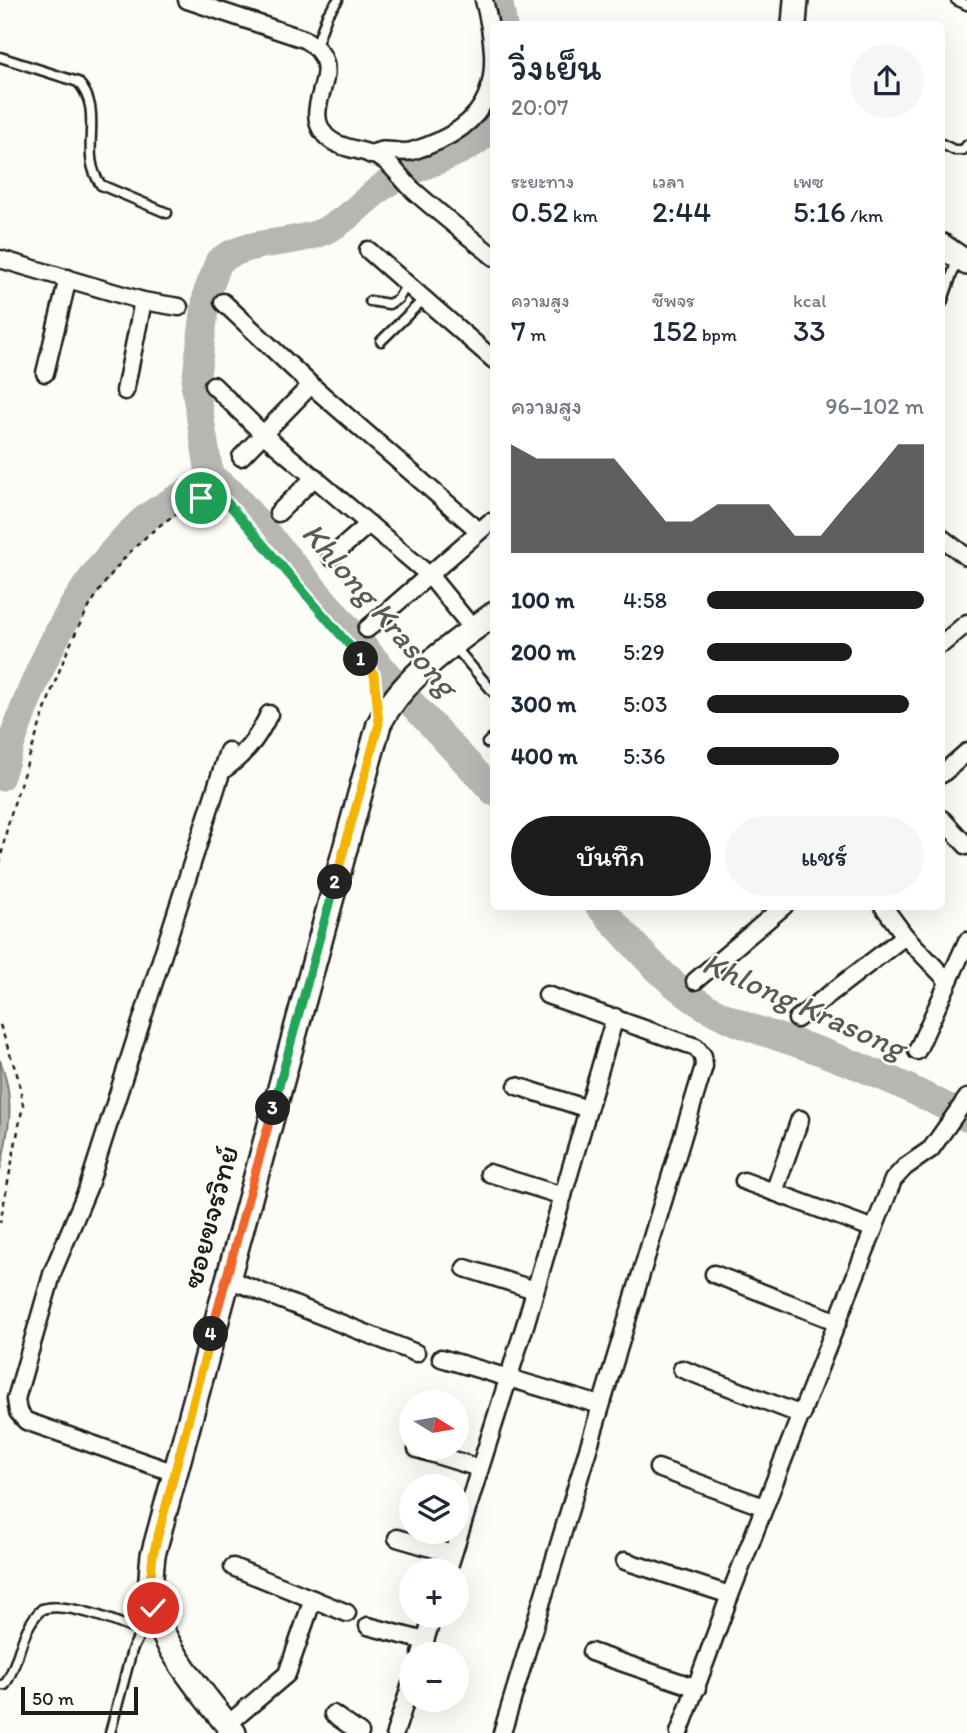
<!DOCTYPE html>
<html lang="th">
<head>
<meta charset="utf-8">
<style>
	:root { --surface:#fff; --page:#f6f6f7; --text:#1f2937; --muted:#747a83; --accent:#1c1c1c }
	body { margin:0; font-family:Itim,"Playpen Sans Thai",sans-serif; background:var(--page); color:var(--text); height:100vh; display:flex; flex-direction:column; font-size:26px; white-space:nowrap }
	* { box-sizing:border-box; margin:0 }
	p { font-size:23px; color:var(--muted) }
	.icon { flex:none; width:38px; height:38px; fill:none; stroke:currentColor; stroke-width:2; stroke-linecap:round; stroke-linejoin:round }
	.map { position:relative; flex:1; overflow:hidden }
	.sheet { position:absolute; left:490px; top:21px; width:455px; height:889px; display:flex; flex-direction:column; background:var(--surface); border-radius:10px; box-shadow:0 7px 28px #0002 }
	.sheet>* { flex:none }
	.needle { width:46px; rotate:101deg }
	.fabs { position:absolute; left:399px; top:1390px; display:grid; gap:14px }
	.fabs a { display:grid; place-items:center; width:70px; height:70px; border-radius:50%; background:var(--surface); box-shadow:0 7px 28px #0002; font-size:35px }
	.scale { position:absolute; left:21px; bottom:18px; width:117px; box-sizing:border-box; padding-left:7px; border:4px solid #1c1c1c; border-top:0; font-size:19px; line-height:24px; white-space:nowrap; color:#1c1c1c; -webkit-text-stroke:5px #fdfcf7; paint-order:stroke }
	.pin { position:absolute; display:grid; place-items:center; width:60px; height:60px; color:#fff; margin:-30px; border:4px solid #fff; border-radius:50%; box-shadow:0 2px 7px #0007 }
	.km { position:absolute; width:35px; height:35px; margin:-18px; border-radius:50%; background:#222; color:#fff; font-size:19px; line-height:35px; text-align:center }
	.round { display:grid; place-items:center; flex:none; width:74px; height:74px; border-radius:37px; background:var(--page) }
	.head { display:flex; align-items:center; justify-content:space-between; height:119px; padding:0 21px }
	h1 { font-size:38px; font-weight:600; line-height:52px }
	.figures { display:grid; grid-template-columns:repeat(3,1fr); gap:10px; height:119px; padding:7px 21px }
	.figures div { display:grid; align-content:center }
	.figures b { font-size:30px; font-weight:600 }
	.figures small { font-size:19px; font-weight:400 }
	.figures p { font-size:19px }
	.chart { height:196px; padding:14px 21px }
	.chart p { display:flex; justify-content:space-between }
	.chart svg { width:100%; height:126px; margin-top:7px; fill:var(--accent); opacity:.7 }
	.primary-button { display:flex; gap:14px; margin-top:auto; padding:14px 21px }
	.primary-button a { flex:1; height:80px; border-radius:42px; background:var(--accent); color:#fff; font-size:28px; font-weight:600; line-height:80px; text-align:center }
	.primary-button a+a { background:var(--page); color:var(--text) }
	ul { padding:0 21px; list-style:none; font-size:23px }
	li { display:grid; grid-template-columns:112px 84px 1fr; align-items:center; height:52px }
	li i { height:18px; border-radius:9px; background:var(--accent) }
	.map>svg:first-child { display:block }
	.water { fill:#b7b6b2; stroke:#797876; stroke-width:2 }
	.lines { fill:none; stroke-linecap:round; stroke-linejoin:round }
	.river { stroke:#b7b6b2; stroke-width:28 }
	.lane-casing { stroke:#1c1c1c; stroke-width:13 }
	.street-casing { stroke:#1c1c1c; stroke-width:21 }
	.secondary-casing { stroke:#1c1c1c; stroke-width:28 }
	.path { stroke:#1c1c1c; stroke-width:2.5; stroke-dasharray:5 5; stroke-linecap:butt }
	.lane { stroke:#fdfcf7; stroke-width:8 }
	.street { stroke:#fdfcf7; stroke-width:16 }
	.secondary { stroke:#fdfcf7; stroke-width:23 }
	.split-1-casing { stroke:#fff; stroke-width:14 }
	.split-2-casing { stroke:#fff; stroke-width:14 }
	.split-3-casing { stroke:#fff; stroke-width:14 }
	.split-4-casing { stroke:#fff; stroke-width:14 }
	.split-5-casing { stroke:#fff; stroke-width:14 }
	.split-1 { stroke:#22a559; stroke-width:9 }
	.split-2 { stroke:#f5b400; stroke-width:9 }
	.split-3 { stroke:#22a559; stroke-width:9 }
	.split-4 { stroke:#f0652b; stroke-width:9 }
	.split-5 { stroke:#f5b400; stroke-width:9 }
	.labels { text-anchor:middle; stroke-width:5; stroke-linejoin:round; paint-order:stroke }
	.street-label { font-size:30px; fill:#1c1c1c; stroke:#fdfcf7 }
	.water-label { font-size:32px; font-style:italic; fill:#5a5a58; stroke:#fdfcf7 }
</style>
</head>
<body>
<div class="map">
<svg width="967" height="1733" viewBox="0 0 967 1733">
	<rect width="100%" height="100%" fill="#fdfcf7"/>
	<filter id="ink" filterUnits="userSpaceOnUse"><feTurbulence type="fractalNoise" baseFrequency=".0143" numOctaves="2"/><feDisplacementMap in="SourceGraphic" scale="14" xChannelSelector="R" yChannelSelector="G"/><feConvolveMatrix kernelMatrix="1 2 1 2 8 2 1 2 1" color-interpolation-filters="sRGB"/></filter>
	<g filter="url(#ink)">
		<path class="water" d="M0,1060C16,1102 9,1128 0,1171Z"/>
		<g class="lines">
			<g class="river">
				<path d="M499,0L503,24"/>
				<path d="M210,476L232,493L414,706L494,792"/>
				<path d="M0,777C30,684 67,591 140,523C161,504 189,495 210,476L195,387L207,293L219,261C248,240 285,245 317,234C344,224 360,204 382,187C416,162 466,159 494,125"/>
				<path d="M599,906C630,940 660,977 698,1002C735,1026 781,1037 822,1052C871,1070 920,1092 967,1118"/>
			</g>
			<g class="lane-casing">
				<g id="lane">
					<path d="M956,0L967,5"/>
					<path d="M316,46L327,15L338,0"/>
					<path d="M0,57L78,82C106,112 77,153 101,185L167,213"/>
					<path d="M942,144L954,150H963L967,145"/>
					<path d="M370,301L389,304L398,299L408,283"/>
					<path d="M942,303L957,260"/>
					<path d="M381,341L425,298"/>
					<path d="M455,647L494,693"/>
					<path d="M487,743L494,736"/>
					<path d="M0,1685H5C20,1661 20,1629 42,1609C67,1601 117,1622 141,1632"/>
					<path d="M110,1733L132,1650L141,1632L156,1624"/>
				</g>
			</g>
			<g class="street-casing">
				<g id="street">
					<path d="M187,0L304,39C354,68 298,103 325,135C339,151 366,148 384,160C395,168 404,182 414,191C440,214 467,235 494,257"/>
					<path d="M371,155C385,145 397,155 412,151C496,126 504,78 484,0"/>
					<path d="M368,250L494,360"/>
					<path d="M0,259L143,301L179,307"/>
					<path d="M223,302L311,385L479,531"/>
					<path d="M45,373L68,278"/>
					<path d="M213,385L264,435L429,575L473,629"/>
					<path d="M125,391L143,301"/>
					<path d="M241,457L311,385"/>
					<path d="M278,513L315,477"/>
					<path d="M942,538L967,557"/>
					<path d="M331,557L369,524"/>
					<path d="M367,629L490,522"/>
					<path d="M942,644L967,623"/>
					<path d="M222,771C244,755 257,740 269,714"/>
					<path d="M942,774L967,752"/>
					<path d="M942,819L967,846"/>
					<path d="M883,906L905,936L947,980"/>
					<path d="M695,981L784,906"/>
					<path d="M797,1019L905,936"/>
					<path d="M917,1051L967,941"/>
					<path d="M517,1086L588,1109"/>
					<path d="M489,1173L563,1196"/>
					<path d="M744,1181L874,1229"/>
					<path d="M774,1192L800,1119"/>
					<path d="M465,1268L535,1290"/>
					<path d="M714,1274L838,1322"/>
					<path d="M226,1278L416,1353"/>
					<path d="M441,1358L600,1405"/>
					<path d="M682,1369L802,1415"/>
					<path d="M417,1449L479,1468"/>
					<path d="M658,1468L764,1507"/>
					<path d="M175,1473L26,1421L18,1412L16,1399L53,1271L88,1188L228,751"/>
					<path d="M397,1538L452,1554"/>
					<path d="M625,1561L730,1595"/>
					<path d="M233,1567L347,1613"/>
					<path d="M448,1570L526,1322L615,1017"/>
					<path d="M368,1626L425,1641"/>
					<path d="M591,1652L697,1688"/>
					<path d="M421,1654L433,1615"/>
					<path d="M333,1714L360,1733"/>
					<path d="M227,1725L287,1674L313,1599"/>
					<path d="M395,1733L411,1684"/>
					<path d="M502,1733L704,1066L703,1056L696,1047L547,995"/>
					<path d="M679,1733L730,1595L893,1180L905,1167L931,1149L967,1098"/>
				</g>
			</g>
			<g class="secondary-casing">
				<g id="secondary">
					<path d="M794,24L796,0"/>
					<path d="M942,246L967,263"/>
					<path d="M234,1733C207,1699 165,1651 154,1609C149,1591 151,1573 153,1555L379,724C403,677 452,645 494,614"/>
				</g>
			</g>
			<g class="path">
				<path d="M0,864C6,823 20,784 33,746C64,652 92,568 179,512C196,502 208,490 227,502L366,665L374,674L377,692"/>
				<path d="M0,1025L18,1077L23,1105L0,1223"/>
			</g>
			<use href="#lane" class="lane"/>
			<use href="#street" class="street"/>
			<use href="#secondary" class="secondary"/>
		</g>
	</g>
	<g class="lines" filter="url(#ink)">
		<g class="split-1-casing">
			<path id="split-1" d="M201,498L213,495L227,502L361,659"/>
		</g>
		<g class="split-2-casing">
			<path id="split-2" d="M335,882L379,724L374,674L361,659"/>
		</g>
		<g class="split-3-casing">
			<path id="split-3" d="M273,1108L335,882"/>
		</g>
		<g class="split-4-casing">
			<path id="split-4" d="M211,1334L273,1108"/>
		</g>
		<g class="split-5-casing">
			<path id="split-5" d="M153,1608L150,1582L153,1555L211,1334"/>
		</g>
		<use href="#split-1" class="split-1"/>
		<use href="#split-2" class="split-2"/>
		<use href="#split-3" class="split-3"/>
		<use href="#split-4" class="split-4"/>
		<use href="#split-5" class="split-5"/>
	</g>
	<g class="labels">
		<g class="street-label">
			<text transform="translate(210 1217) rotate(-75)" y="10">ซอยขจรวิทย์</text>
		</g>
		<g class="water-label">
			<text transform="translate(380 609) rotate(49)" y="11">Khlong Krasong</text>
			<text transform="translate(804 1005) rotate(24)" y="11">Khlong Krasong</text>
		</g>
	</g>
</svg>
<div class="fabs">
<a><svg class="needle" viewBox="-14 -14 28 28"><path d="M0-13l5 13h-10z" fill="#e53935"/><path d="M0 13l5-13h-10z" fill="#747a83"/></svg></a>
<a><svg class="icon" aria-label="layers" viewBox="0 0 24 24"><path d="M12 4l9 5-9 5-9-5zM3 14l9 5 9-5"/></svg></a>
<a>+</a>
<a>−</a>
</div>
<div class="scale">50 m</div>
<div class="pin" style="left:201px;top:498px;background:#1e9e55"><svg class="icon" aria-label="arrive" viewBox="0 0 24 24"><path d="M6 21V4h12l-3 4 3 4H6"/></svg></div>
<div class="pin" style="left:153px;top:1608px;background:#d93025"><svg class="icon" aria-label="check" viewBox="0 0 24 24"><path d="M5 12l5 5 9-10"/></svg></div>
<b class="km" style="left:361px;top:659px">1</b>
<b class="km" style="left:335px;top:882px">2</b>
<b class="km" style="left:273px;top:1108px">3</b>
<b class="km" style="left:211px;top:1334px">4</b>
<section class="sheet">
<div class="head"><div><h1>วิ่งเย็น</h1><p>20:07</p></div><a class="round"><svg class="icon" aria-label="share" viewBox="0 0 24 24"><path d="M12 15V3M7 8l5-5 5 5M5 13v7h14v-7"/></svg></a></div>
<div class="figures">
<div><p>ระยะทาง</p><b>0.52<small> km</small></b></div>
<div><p>เวลา</p><b>2:44</b></div>
<div><p>เพซ</p><b>5:16<small> /km</small></b></div>
</div>
<div class="figures">
<div><p>ความสูง</p><b>7<small> m</small></b></div>
<div><p>ชีพจร</p><b>152<small> bpm</small></b></div>
<div><p>kcal</p><b>33</b></div>
</div>
<div class="chart"><p><span>ความสูง</span>96–102 m</p>
<svg viewBox="0 0 160 44" preserveAspectRatio="none"><path d="M0 44V6L10 11L20 11L30 11L40 11L50 22L60 33L70 33L80 27L90 27L100 27L110 38L120 38L130 27L140 17L150 6L160 6V44z"/></svg>
</div>
<ul>
<li><b>100 m</b>4:58<i style="width:100%"></i></li>
<li><b>200 m</b>5:29<i style="width:67%"></i></li>
<li><b>300 m</b>5:03<i style="width:93%"></i></li>
<li><b>400 m</b>5:36<i style="width:61%"></i></li>
</ul>
<div class="primary-button"><a>บันทึก</a><a>แชร์</a></div>
</section>
</div>
</body>
</html>
